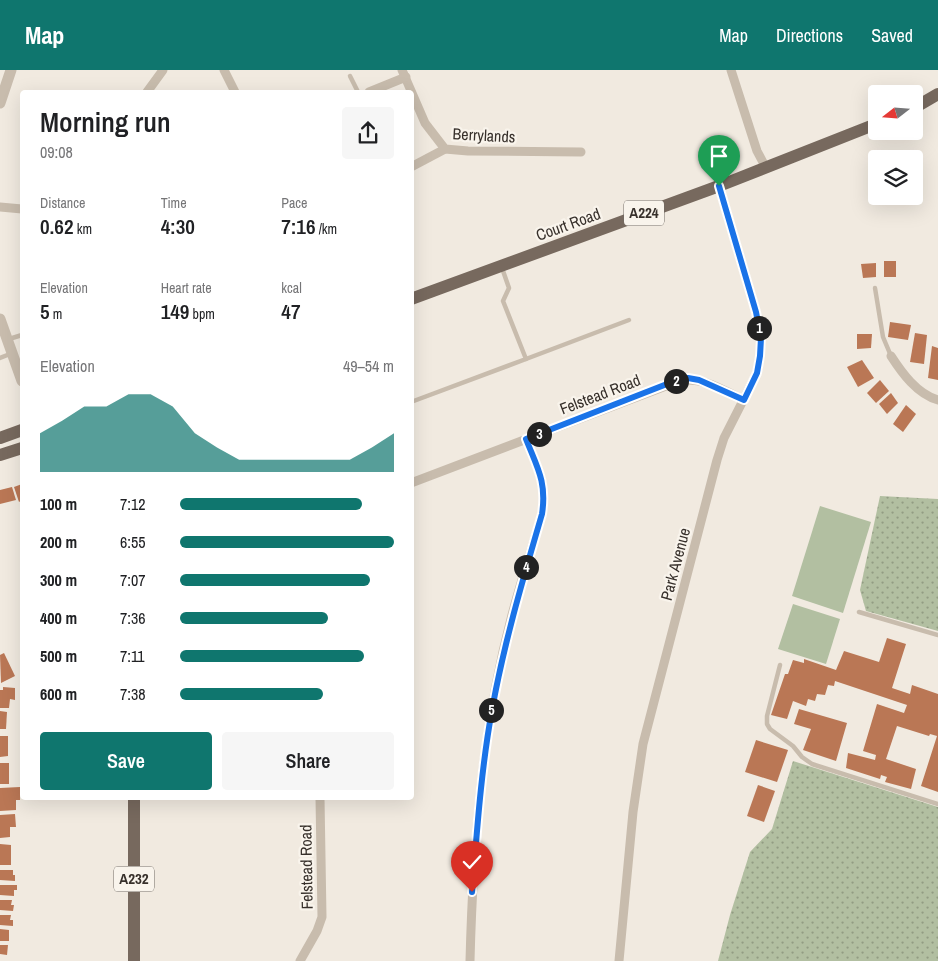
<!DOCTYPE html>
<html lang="en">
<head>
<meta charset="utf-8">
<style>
	:root { --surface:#fff; --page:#f6f6f6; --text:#202124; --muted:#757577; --accent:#0f766e }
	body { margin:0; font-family:"Archivo Narrow",sans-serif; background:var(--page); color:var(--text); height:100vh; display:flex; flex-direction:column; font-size:19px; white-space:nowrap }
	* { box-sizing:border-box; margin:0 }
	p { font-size:16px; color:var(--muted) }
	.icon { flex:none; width:28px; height:28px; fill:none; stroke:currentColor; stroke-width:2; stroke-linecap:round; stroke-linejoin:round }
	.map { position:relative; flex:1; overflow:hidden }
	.panel { position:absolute; left:20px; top:20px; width:394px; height:710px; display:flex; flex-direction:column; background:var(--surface); border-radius:5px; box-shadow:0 5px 20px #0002 }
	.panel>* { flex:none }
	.needle { width:32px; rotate:253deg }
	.buttons { position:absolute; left:868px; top:15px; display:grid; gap:10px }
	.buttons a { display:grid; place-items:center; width:55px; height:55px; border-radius:5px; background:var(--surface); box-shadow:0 5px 20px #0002; font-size:25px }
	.pin { position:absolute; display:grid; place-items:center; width:42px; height:42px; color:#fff; margin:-51px -21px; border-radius:50% 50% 50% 0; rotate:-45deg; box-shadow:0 0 5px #0007 }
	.pin .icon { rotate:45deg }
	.km { position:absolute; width:25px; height:25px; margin:-12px; border-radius:50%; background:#222; color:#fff; font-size:14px; line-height:25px; text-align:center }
	.round { display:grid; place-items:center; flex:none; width:52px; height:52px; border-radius:5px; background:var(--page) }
	.headline { display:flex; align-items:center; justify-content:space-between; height:85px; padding:0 20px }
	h1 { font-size:28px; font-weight:600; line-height:38px }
	.figures { display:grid; grid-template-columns:repeat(3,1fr); gap:8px; height:85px; padding:5px 20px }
	.figures div { display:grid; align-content:center }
	.figures b { font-size:21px; font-weight:600 }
	.figures small { font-size:14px; font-weight:400 }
	.figures p { font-size:14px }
	.chart { height:140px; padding:10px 20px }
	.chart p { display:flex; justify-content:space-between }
	.chart svg { width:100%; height:90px; margin-top:5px; fill:var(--accent); opacity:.7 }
	.action { display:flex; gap:10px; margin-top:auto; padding:10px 20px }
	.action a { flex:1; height:58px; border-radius:5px; background:var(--accent); color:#fff; font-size:20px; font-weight:600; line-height:58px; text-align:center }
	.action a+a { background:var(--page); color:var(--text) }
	ul { padding:0 20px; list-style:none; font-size:16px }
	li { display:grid; grid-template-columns:80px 60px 1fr; align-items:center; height:38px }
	li i { height:12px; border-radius:6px; background:var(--accent) }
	header { display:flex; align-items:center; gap:30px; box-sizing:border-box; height:70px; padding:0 25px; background:var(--accent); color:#fff }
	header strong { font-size:24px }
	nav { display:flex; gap:28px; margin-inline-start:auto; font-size:18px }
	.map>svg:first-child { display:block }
	.grass { fill:#b2bfa1 }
	.park { fill:url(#park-dots) }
	.building { fill:#ba7755 }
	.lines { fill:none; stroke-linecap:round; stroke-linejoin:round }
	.service { stroke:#c8bcad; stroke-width:4.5 }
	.minor { stroke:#c8bcad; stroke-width:9 }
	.tertiary { stroke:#c8bcad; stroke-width:11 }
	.primary { stroke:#77695e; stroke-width:12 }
	.route-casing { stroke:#fff; stroke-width:10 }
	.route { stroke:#1a73e8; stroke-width:6 }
	.labels { text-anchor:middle; stroke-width:4.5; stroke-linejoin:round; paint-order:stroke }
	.shield { fill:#f9f4ec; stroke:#716b65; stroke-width:1 }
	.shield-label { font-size:15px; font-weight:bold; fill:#37302b }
	.street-label { font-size:16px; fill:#37302b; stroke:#f9f4ec }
</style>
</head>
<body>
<header>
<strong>Map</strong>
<nav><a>Map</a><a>Directions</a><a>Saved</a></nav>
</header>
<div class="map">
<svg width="938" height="891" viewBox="0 0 938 891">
	<defs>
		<pattern id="park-dots" width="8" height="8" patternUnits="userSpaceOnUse" patternTransform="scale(1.25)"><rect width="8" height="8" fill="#b2bfa1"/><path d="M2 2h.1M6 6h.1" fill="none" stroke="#929c83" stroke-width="1.8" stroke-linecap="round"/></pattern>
	</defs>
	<rect width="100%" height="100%" fill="#f1eae0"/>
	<g class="grass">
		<path d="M820,436L871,452L843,543L792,526Z"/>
		<path d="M793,534L840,549L826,594L778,579Z"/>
	</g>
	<g class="park">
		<path d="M880,426L938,429V561L866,541L860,520Z"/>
		<path d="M793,691L938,737V891H718L730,845L750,782L772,759Z"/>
	</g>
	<g class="building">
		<rect x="884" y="191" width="12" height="16"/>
		<path d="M876,193V207L863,208L861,194Z"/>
		<path d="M890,252L911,255L908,270L888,267Z"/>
		<path d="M915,263L927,265L924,294L910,292Z"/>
		<path d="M857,264H872L871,278L857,279Z"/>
		<path d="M932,276L938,278V310L928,308Z"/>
		<path d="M862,290L874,308L858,317L847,297Z"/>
		<path d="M880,310L889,321L876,333L867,323Z"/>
		<path d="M891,323L898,333L887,344L879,334Z"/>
		<path d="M906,335L916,344L903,362L893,354Z"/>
		<path d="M22,414V430L19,432L14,417Z"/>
		<path d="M12,417L16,430L0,434V420Z"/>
		<path d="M887,568L906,574L892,618L910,624L912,615L938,624V722L921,716L937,666L930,664L929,666L897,656L886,689L916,699L911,719L885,712L887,707L881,705L880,709L846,698L848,683L875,690L876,685L863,681L877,634L904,643L907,635L835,611L834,616L828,615L825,625L817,624L815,631L808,629L806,636L793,631L787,649L771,645L785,604H788L793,590L804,593V589L836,600L844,581L879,592Z"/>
		<path d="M4,583L15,606L1,613L0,585Z"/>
		<path d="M3,617L15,618V630L10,629L9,638H0V620H3Z"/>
		<path d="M799,639L847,653L836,691L803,680L811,659L794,654Z"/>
		<path d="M0,641L7,642L6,659H0Z"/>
		<path d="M0,666H8V686L0,687Z"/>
		<path d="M756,670L788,680L777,712L745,702Z"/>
		<rect x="0" y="693" width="9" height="21"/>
		<path d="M758,715L775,721L764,752L747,746Z"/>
		<path d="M20,717V730H16V740L0,741V718Z"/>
		<path d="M15,744L16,757H10V767L0,768V745Z"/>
		<path d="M0,774L11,775V795H0Z"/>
		<path d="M0,800H13V805H15V811L0,810Z"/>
		<path d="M0,815H17V820H14V826L0,825Z"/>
		<path d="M0,830H12L11,835H14L13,841L0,840Z"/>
		<path d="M0,845H11L10,850H13V856L0,855Z"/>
		<path d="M0,859L9,860V871H0Z"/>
		<path d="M0,875H8L7,885L0,884Z"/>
	</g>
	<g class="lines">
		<g class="service">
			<path d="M350,6L358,22"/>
			<path d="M875,218L883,267L891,286"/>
			<path d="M9,269L22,265"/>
			<path d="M0,288L10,284"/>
			<path d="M526,289L629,250"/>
			<path d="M411,332L526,289L503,231L509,218L502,198"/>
			<path d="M859,542L938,565"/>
			<path d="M780,595L767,646V654L770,659L793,676L802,687L812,694L938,734"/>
		</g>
		<g class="minor">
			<path d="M224,0L235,22"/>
			<path d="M402,0L425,53L445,79L468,81L581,82"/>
			<path d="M731,0L757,81L766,98"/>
			<path d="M147,22L163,0"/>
			<path d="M369,22L406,7"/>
			<path d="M411,97L445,79"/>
			<path d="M0,137L22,139"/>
			<path d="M891,286C902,303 917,324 938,330"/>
			<path d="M411,413L679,311C702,306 723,320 744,330"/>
			<path d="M300,891L317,861L322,847L320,728"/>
			<path d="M470,891C473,775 482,658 512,545C521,511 532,478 542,444C547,412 537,397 526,369"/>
			<path d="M619,891L633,742L643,674L717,390L724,368L757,303L760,286L761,268L756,242L719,116"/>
		</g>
		<g class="tertiary">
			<path d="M0,33L11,0"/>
			<path d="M0,249L22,311"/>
		</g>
		<g class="primary">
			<path d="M914,38L938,24"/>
			<path d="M411,229L719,116L876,54"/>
			<path d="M0,368L22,360"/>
			<path d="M0,385L22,378"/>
			<path d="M134,891V728"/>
		</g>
	</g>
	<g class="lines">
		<g class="route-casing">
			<path id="route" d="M472,822C477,761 481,700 492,640C504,573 523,509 542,444C547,412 537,397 526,369L667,314L688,308L699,310L744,330L757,303L760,286L761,268L756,242L719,116"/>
		</g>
		<use href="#route" class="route"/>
	</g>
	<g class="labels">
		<g class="shield">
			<rect x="624" y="130.5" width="40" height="25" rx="4"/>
			<rect x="114" y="796.5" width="40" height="25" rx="4"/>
		</g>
		<g class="shield-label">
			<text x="644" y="148">A224</text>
			<text x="134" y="814">A232</text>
		</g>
		<g class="street-label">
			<text transform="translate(484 65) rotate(3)" y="6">Berrylands</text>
			<text transform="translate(568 154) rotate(-20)" y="6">Court Road</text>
			<text transform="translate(600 324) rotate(-21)" y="6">Felstead Road</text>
			<text transform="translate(675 494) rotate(-75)" y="6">Park Avenue</text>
			<text transform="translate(306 797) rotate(-91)" y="6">Felstead Road</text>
		</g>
	</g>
</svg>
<div class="buttons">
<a><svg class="needle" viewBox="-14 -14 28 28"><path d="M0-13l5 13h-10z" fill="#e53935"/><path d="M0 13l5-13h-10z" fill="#757577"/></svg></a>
<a><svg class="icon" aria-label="layers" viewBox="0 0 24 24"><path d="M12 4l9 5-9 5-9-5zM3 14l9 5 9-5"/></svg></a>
</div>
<div class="pin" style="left:719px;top:116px;background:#1e9e55"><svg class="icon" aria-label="arrive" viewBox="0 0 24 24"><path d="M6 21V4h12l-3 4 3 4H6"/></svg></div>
<div class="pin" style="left:472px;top:822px;background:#d93025"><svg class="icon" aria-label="check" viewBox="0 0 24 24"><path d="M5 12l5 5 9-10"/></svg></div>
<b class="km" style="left:759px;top:258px">1</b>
<b class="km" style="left:676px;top:311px">2</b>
<b class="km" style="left:539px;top:364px">3</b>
<b class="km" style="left:526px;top:497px">4</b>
<b class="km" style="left:491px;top:640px">5</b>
<section class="panel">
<div class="headline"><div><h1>Morning run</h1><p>09:08</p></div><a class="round"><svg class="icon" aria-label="share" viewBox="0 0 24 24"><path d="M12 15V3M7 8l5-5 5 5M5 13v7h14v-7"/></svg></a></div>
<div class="figures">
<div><p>Distance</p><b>0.62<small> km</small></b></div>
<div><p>Time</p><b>4:30</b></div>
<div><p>Pace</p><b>7:16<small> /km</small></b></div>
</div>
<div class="figures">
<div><p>Elevation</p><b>5<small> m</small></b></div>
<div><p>Heart rate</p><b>149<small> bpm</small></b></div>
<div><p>kcal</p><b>47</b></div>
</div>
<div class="chart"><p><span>Elevation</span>49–54 m</p>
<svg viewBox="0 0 160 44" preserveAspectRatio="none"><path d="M0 44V25L10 19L20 12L30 12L40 6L50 6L60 12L70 25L80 32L90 38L100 38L110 38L120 38L130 38L140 38L150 32L160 25V44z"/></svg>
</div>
<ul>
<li><b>100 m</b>7:12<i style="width:85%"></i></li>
<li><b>200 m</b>6:55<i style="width:100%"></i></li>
<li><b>300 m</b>7:07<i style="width:89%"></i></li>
<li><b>400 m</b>7:36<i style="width:69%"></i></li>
<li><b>500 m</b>7:11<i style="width:86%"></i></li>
<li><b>600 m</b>7:38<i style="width:67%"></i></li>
</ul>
<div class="action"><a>Save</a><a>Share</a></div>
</section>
</div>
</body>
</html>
